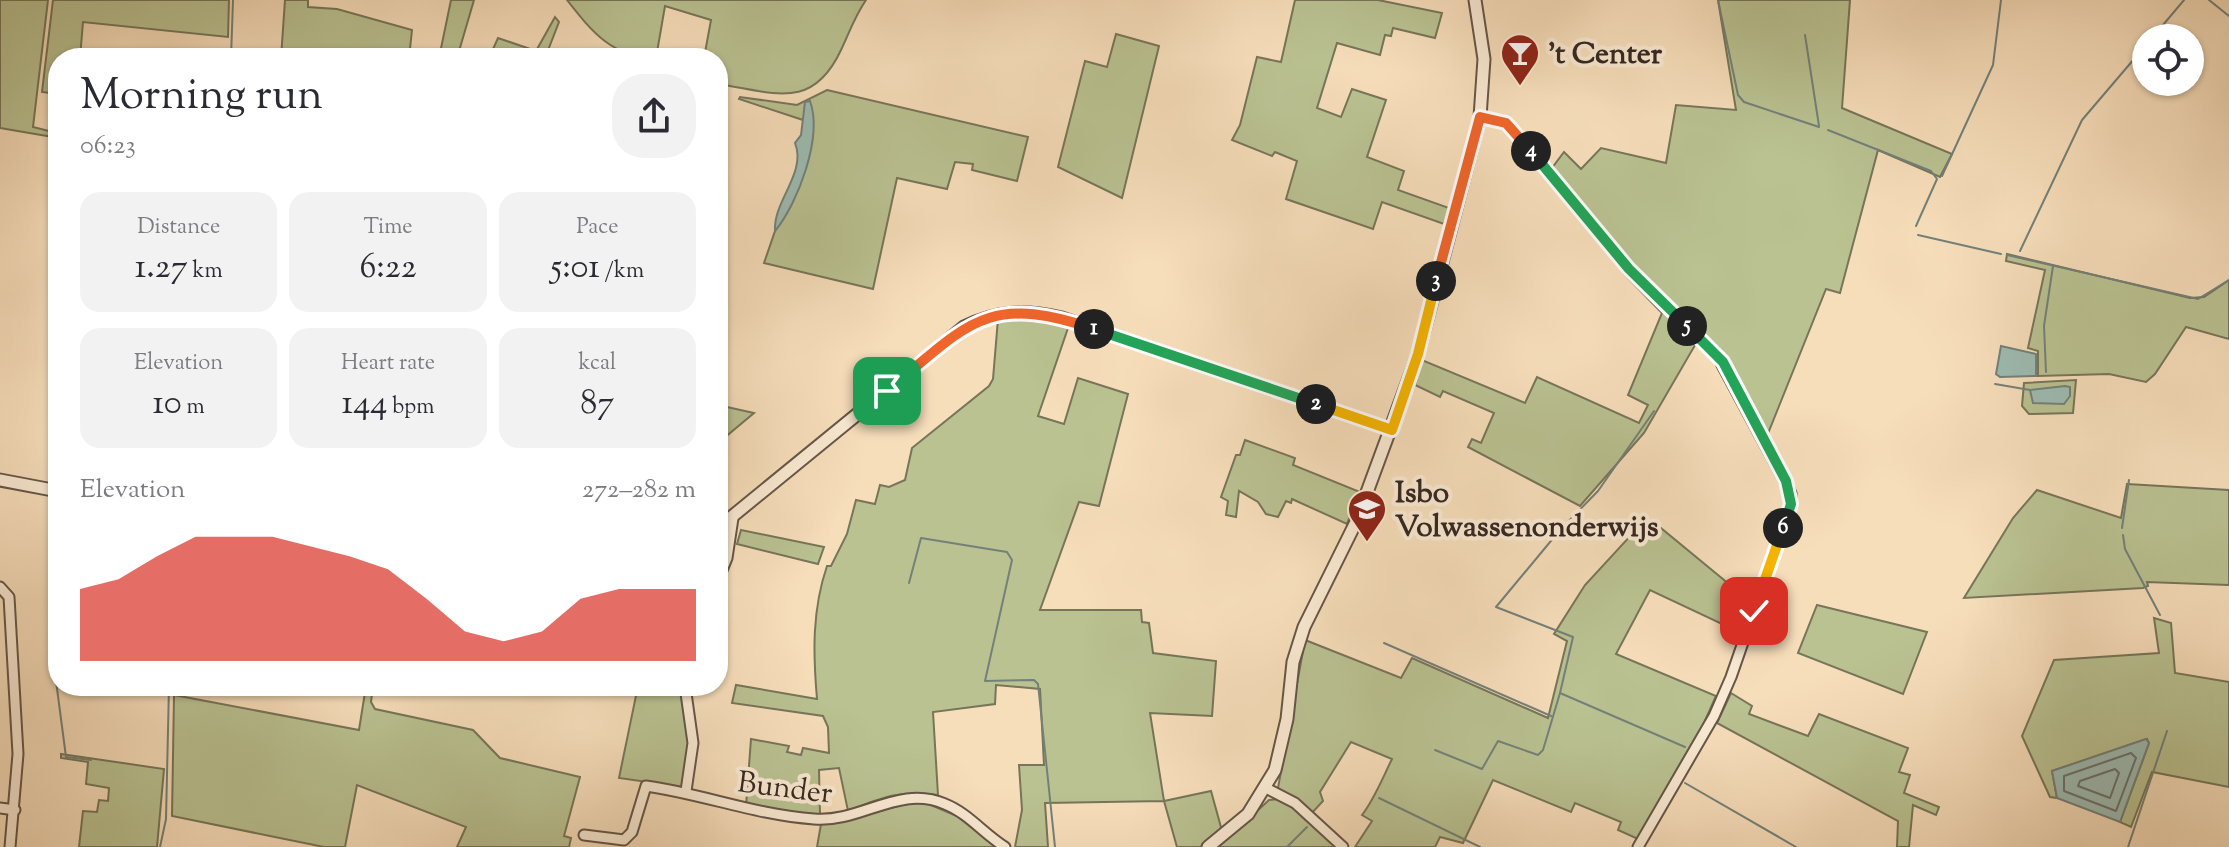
<!DOCTYPE html>
<html lang="en">
<head>
<meta charset="utf-8">
<style>
	:root { --surface:#fff; --page:#f2f2f3; --text:#2b2b33; --muted:#7c7c81; --accent:#d93025 }
	body { margin:0; font-family:"Sorts Mill Goudy",serif; background:var(--page); color:var(--text); height:100vh; display:flex; flex-direction:column; font-size:30px; white-space:nowrap }
	* { box-sizing:border-box; margin:0 }
	p { font-size:26px; color:var(--muted) }
	.icon { flex:none; width:44px; height:44px; fill:none; stroke:currentColor; stroke-width:2; stroke-linecap:round; stroke-linejoin:round }
	.map { position:relative; flex:1; overflow:hidden }
	.details { position:absolute; left:48px; top:48px; width:680px; height:648px; display:flex; flex-direction:column; background:var(--surface); border-radius:32px; box-shadow:0 2px 6px #0004 }
	.details>* { flex:none }
	.fabs { position:absolute; left:2132px; top:24px; display:grid; gap:16px }
	.fabs a { display:grid; place-items:center; width:72px; height:72px; border-radius:50%; background:var(--surface); box-shadow:0 2px 6px #0004; font-size:40px }
	.pin { position:absolute; display:grid; place-items:center; width:68px; height:68px; color:#fff; margin:-34px; border-radius:16px; box-shadow:0 4px 12px #0006 }
	.km { position:absolute; width:40px; height:40px; margin:-20px; border-radius:50%; background:#222; color:#fff; font-size:22px; line-height:40px; text-align:center }
	.round { display:grid; place-items:center; flex:none; width:84px; height:84px; border-radius:32px; background:var(--page) }
	.summary { display:flex; align-items:center; justify-content:space-between; height:136px; padding:0 32px }
	h1 { font-size:44px; font-weight:600; line-height:60px }
	.metrics { display:grid; grid-template-columns:repeat(3,1fr); gap:12px; height:136px; padding:8px 32px }
	.metrics div { display:grid; align-content:center; border-radius:20px; background:var(--page); text-align:center }
	.metrics b { font-size:34px; font-weight:600 }
	.metrics small { font-size:22px; font-weight:400 }
	.metrics p { font-size:22px }
	.chart { height:224px; padding:16px 32px }
	.chart p { display:flex; justify-content:space-between }
	.chart svg { width:100%; height:144px; margin-top:8px; fill:var(--accent); opacity:.7 }
	.map>svg:first-child { display:block }
	.green { fill:#bac292; stroke:#77755a; stroke-width:2 }
	.water { fill:#9dbcb4; stroke:#73817a; stroke-width:2 }
	.lines { fill:none; stroke-linecap:round; stroke-linejoin:round }
	.shore { stroke:#68726b; stroke-width:2 }
	.stream { stroke:#73817a; stroke-width:2 }
	.minor-casing { stroke:#655648; stroke-width:13 }
	.tertiary-casing { stroke:#655648; stroke-width:15 }
	.minor { stroke:#faead3; stroke-width:9 }
	.tertiary { stroke:#faead3; stroke-width:11 }
	.split-1-casing { stroke:#fff; stroke-width:16 }
	.split-2-casing { stroke:#fff; stroke-width:16 }
	.split-3-casing { stroke:#fff; stroke-width:16 }
	.split-4-casing { stroke:#fff; stroke-width:16 }
	.split-5-casing { stroke:#fff; stroke-width:16 }
	.split-6-casing { stroke:#fff; stroke-width:16 }
	.split-7-casing { stroke:#fff; stroke-width:16 }
	.split-1 { stroke:#f0652b; stroke-width:10 }
	.split-2 { stroke:#22a559; stroke-width:10 }
	.split-3 { stroke:#f5b400; stroke-width:10 }
	.split-4 { stroke:#f0652b; stroke-width:10 }
	.split-5 { stroke:#22a559; stroke-width:10 }
	.split-6 { stroke:#22a559; stroke-width:10 }
	.split-7 { stroke:#f5b400; stroke-width:10 }
	.labels { text-anchor:middle; stroke-width:8; stroke-linejoin:round; paint-order:stroke }
	.poi-label { font-size:30px; font-weight:bold; fill:#342822; stroke:#faead3; text-anchor:start }
	.street-label { font-size:30px; fill:#342822; stroke:#faead3 }
</style>
</head>
<body>
<div class="map">
<svg width="2229" height="847" viewBox="0 0 2229 847">
	<rect width="100%" height="100%" fill="#f7debb"/>
	<filter id="stains"><feTurbulence type="fractalNoise" baseFrequency=".0025" numOctaves="4"/><feColorMatrix values="0 0 0 0 .2 0 0 0 0 .09 0 0 0 0 .02 0 0 0 .5 -.17"/></filter>
	<radialGradient id="worn" r=".72"><stop offset=".6" stop-color="#630" stop-opacity="0"/><stop offset="1" stop-color="#630" stop-opacity=".3"/></radialGradient>
	<g class="green">
		<path d="M0,0H48L33,127L53,132V137L0,128Z"/>
		<path d="M53,0H229L228,37L83,22L80,58H58V94L42,92Z"/>
		<path d="M285,0H308V7L337,9L412,30L409,58H281Z"/>
		<path d="M451,0H474L457,58H439Z"/>
		<path d="M567,0H866C855,16 849,33 841,50C812,112 773,92 718,84V58H704L711,20L665,6L656,58C613,58 592,32 567,0Z"/>
		<path d="M1295,0H1378L1442,13L1435,38L1393,28L1391,36L1385,35L1380,55L1337,43L1317,108L1341,117L1352,89L1386,100L1367,157L1404,171L1398,190L1449,208L1444,224L1382,202L1373,229L1286,199L1297,161L1275,152L1272,156L1232,140L1240,125L1257,57L1281,62Z"/>
		<path d="M1718,0H1850L1842,108L1952,154L1940,177L1878,150L1840,293L1826,289L1767,436L1721,351L1638,273L1552,168L1564,152L1581,169L1601,148L1666,163L1676,105L1736,110Z"/>
		<path d="M555,17L559,22L545,58H489L498,38L536,51Z"/>
		<path d="M1116,34L1159,46L1122,198L1058,167L1085,61L1107,67Z"/>
		<path d="M827,90L1028,137L1017,181L972,170L973,164L955,162L947,189L897,178L873,289L764,263L796,170L806,121L739,99L740,97L797,105Z"/>
		<path d="M2007,254L2190,298L2204,297L2229,280V339L2186,327L2155,374L2146,382L2109,374L2038,376V351L2028,348L2045,270L2006,261Z"/>
		<path d="M1620,265L1698,340L1644,433L1580,506L1468,447L1472,439L1481,443L1494,413L1443,391L1440,397L1415,385L1422,360L1525,403L1537,377L1639,423L1648,405L1628,395L1662,313L1624,274Z"/>
		<path d="M1019,316L1069,325L1038,416L1064,424L1078,378L1128,394L1099,506L1079,502L1040,610H1141L1142,622L1149,623L1153,653L1216,661L1212,716L1150,713L1164,801L1211,791L1222,831L1202,847H1177L1164,801L1045,803L1048,847H1015L1022,810L1019,765H1044L1040,689L996,685L995,704L933,712L938,795C900,790 883,797 848,811L839,768L819,770L820,815L746,806L751,739L789,746L787,752L801,755L803,748L829,753L828,727L823,716L732,703L736,685L817,699C813,653 812,610 827,566H831L847,534L856,500L875,504L880,485L889,487L905,480L912,448L989,386L993,379L998,319Z"/>
		<path d="M2076,380L2073,413L2029,414L2022,406L2024,383Z"/>
		<path d="M718,405L754,413L718,443Z"/>
		<path d="M1245,440L1295,458L1293,465L1360,492L1347,524L1292,499L1291,503L1286,501L1278,517L1266,514L1258,502L1239,491L1236,517L1226,515L1228,501L1221,497L1236,455H1240Z"/>
		<path d="M2127,484L2229,490V585L2147,582L2148,586L2143,588L1964,598L2013,518L2037,490L2121,518Z"/>
		<path d="M1644,521L1656,524L1752,603L1741,633L1650,590L1616,654L1716,696L1692,750L1638,839L1618,830L1621,822L1575,803L1571,812L1493,780L1463,843L1440,837L1435,847H1355L1372,821L1362,815C1375,798 1382,779 1392,759L1351,742L1320,792L1323,801L1312,813L1278,788L1305,640L1401,678L1412,658L1548,718L1567,641L1554,634L1585,585Z"/>
		<path d="M741,530L824,547L818,564L737,544Z"/>
		<path d="M1817,605L1927,632L1903,694L1798,653Z"/>
		<path d="M2154,618L2171,623L2175,673L2229,682V787L2152,772L2131,827L2120,822L2149,743L2147,739L2052,771L2057,798L2050,797L2022,736L2054,660L2159,653Z"/>
		<path d="M366,686H373L371,702L375,709L473,730L500,758L580,777L564,836L571,838L569,847H457L466,827L357,785L345,847H324L172,816L174,695L359,730Z"/>
		<path d="M638,686H680L690,729L683,787L619,778Z"/>
		<path d="M1731,693L1752,706L1749,714L1808,736L1819,714L1908,748L1899,772L1910,775L1904,793L1939,807L1936,815L1913,805L1909,847H1897L1898,821L1717,723Z"/>
		<path d="M61,754L164,769L157,847H79L83,811L97,812L99,800L108,801L109,788L86,784L88,762L61,758Z"/>
		<path d="M1279,799L1294,807L1337,847H1218L1269,800Z"/>
		<path d="M924,802L959,817L996,847H817L821,824C857,823 888,804 924,802Z"/>
	</g>
	<g class="water">
		<path d="M810,101C823,137 798,203 775,231C773,201 807,173 795,143L801,135L805,102Z"/>
		<path d="M2001,346L2036,354V376L2000,377L1996,374Z"/>
		<path d="M2065,386L2070,387V396L2064,404L2033,403L2030,390Z"/>
		<path d="M2146,739L2149,743L2120,822L2057,798L2052,771Z"/>
	</g>
	<g class="lines">
		<g class="shore">
			<path d="M2131,753L2136,758L2116,811L2064,791V776Z"/>
			<path d="M2115,769L2119,773L2110,798L2078,786L2080,781Z"/>
		</g>
		<g class="stream">
			<path d="M1718,0L1738,95L1744,102L1819,127"/>
			<path d="M2209,0L2229,16"/>
			<path d="M1805,35L1819,126"/>
			<path d="M2152,38L2184,0"/>
			<path d="M231,58L233,0"/>
			<path d="M1828,130L1931,171L1937,179L1916,226"/>
			<path d="M1942,176L1993,65L2001,0"/>
			<path d="M1918,235L2001,254"/>
			<path d="M2020,251L2082,120L2146,45"/>
			<path d="M2007,255L2198,299L2229,280"/>
			<path d="M2046,372L2044,326L2053,266"/>
			<path d="M1995,384L2030,390"/>
			<path d="M1654,411L1598,491L1560,530L1496,607L1573,637L1560,693L1685,747"/>
			<path d="M2122,528L2129,480"/>
			<path d="M2123,535L2125,549L2160,615"/>
			<path d="M909,583L921,538L1007,552L1012,560L985,681L1034,680L1038,684L1055,847"/>
			<path d="M58,600L53,658L66,757L91,760"/>
			<path d="M1384,643L1551,716"/>
			<path d="M1435,750L1482,769L1498,741L1538,755L1543,750L1560,693"/>
			<path d="M1685,783L1796,847"/>
			<path d="M1379,798L1480,847"/>
			<path d="M160,847L166,819L169,686"/>
			<path d="M1287,847L1307,827"/>
			<path d="M2128,847L2167,731"/>
		</g>
		<g class="minor-casing">
			<g id="minor">
				<path d="M1480,117L1506,123L1629,269L1715,352L1791,493V504L1731,677L1714,716L1638,847"/>
				<path d="M718,580L727,558L733,518"/>
				<path d="M0,587L9,597L18,754L10,847"/>
				<path d="M685,686L693,743L686,791"/>
				<path d="M1266,788L1295,803L1343,847"/>
				<path d="M0,808L15,810"/>
				<path d="M584,835L624,840L632,832L646,786C703,794 756,815 814,819C861,823 899,784 945,804C968,813 984,834 1005,847"/>
			</g>
		</g>
		<g class="tertiary-casing">
			<g id="tertiary">
				<path d="M0,480L58,491"/>
				<path d="M718,528L964,327C998,310 1025,310 1062,318L1392,430"/>
				<path d="M1208,847L1248,814L1275,770L1287,719L1293,662L1304,627L1356,522L1418,354L1480,117L1484,59L1475,0"/>
			</g>
		</g>
		<use href="#minor" class="minor"/>
		<use href="#tertiary" class="tertiary"/>
	</g>
	<g class="lines">
		<g class="split-1-casing">
			<path id="split-1" d="M887,391C967,325 986,292 1094,329"/>
		</g>
		<g class="split-2-casing">
			<path id="split-2" d="M1094,329L1316,404"/>
		</g>
		<g class="split-3-casing">
			<path id="split-3" d="M1316,404L1392,430L1418,354L1436,281"/>
		</g>
		<g class="split-4-casing">
			<path id="split-4" d="M1436,281L1480,117L1506,123L1531,151"/>
		</g>
		<g class="split-5-casing">
			<path id="split-5" d="M1531,151L1629,269L1687,326"/>
		</g>
		<g class="split-6-casing">
			<path id="split-6" d="M1687,326L1723,362L1786,481L1791,504L1783,528"/>
		</g>
		<g class="split-7-casing">
			<path id="split-7" d="M1754,611L1783,528"/>
		</g>
		<use href="#split-1" class="split-1"/>
		<use href="#split-2" class="split-2"/>
		<use href="#split-3" class="split-3"/>
		<use href="#split-4" class="split-4"/>
		<use href="#split-5" class="split-5"/>
		<use href="#split-6" class="split-6"/>
		<use href="#split-7" class="split-7"/>
	</g>
	<defs>
		<g id="bar-pin" transform="scale(2)"><path d="M0 17L-7.5 6A9.5 9.5 0 1 1 7.5 6Z" fill="#8f2418" stroke="#faead3"/><path d="M-6-5H6L.8 .8V4.5H3.5V6h-7V4.5H-.8V.8Z" fill="#fff"/></g>
		<g id="school-pin" transform="scale(2)"><path d="M0 17L-7.5 6A9.5 9.5 0 1 1 7.5 6Z" fill="#8f2418" stroke="#faead3"/><path d="M0-5L7-2L0 1L-7-2ZM-4 1L0 2.5L4 1V4Q0 6-4 4Z" fill="#fff"/></g>
	</defs>
	<g fill-rule="evenodd">
		<use href="#bar-pin" x="1520" y="53"/>
		<use href="#school-pin" x="1367" y="509"/>
	</g>
	<g class="labels">
		<g class="poi-label">
			<text x="1548" y="63">'t Center</text>
			<text x="1395" y="502">Isbo<tspan x="1395" dy="34">Volwassenonderwijs</tspan></text>
		</g>
		<g class="street-label">
			<text transform="translate(785 787) rotate(7)" y="10">Bunder</text>
		</g>
	</g>
	<rect width="100%" height="100%" filter="url(#stains)"/>
	<rect width="100%" height="100%" fill="url(#worn)"/>
</svg>
<div class="fabs">
<a><svg class="icon" aria-label="locate" viewBox="0 0 24 24"><circle cx="12" cy="12" r="6"/><path d="M12 2v4M12 18v4M2 12h4M18 12h4"/></svg></a>
</div>
<div class="pin" style="left:887px;top:391px;background:#1e9e55"><svg class="icon" aria-label="arrive" viewBox="0 0 24 24"><path d="M6 21V4h12l-3 4 3 4H6"/></svg></div>
<div class="pin" style="left:1754px;top:611px;background:#d93025"><svg class="icon" aria-label="check" viewBox="0 0 24 24"><path d="M5 12l5 5 9-10"/></svg></div>
<b class="km" style="left:1094px;top:329px">1</b>
<b class="km" style="left:1316px;top:404px">2</b>
<b class="km" style="left:1436px;top:281px">3</b>
<b class="km" style="left:1531px;top:151px">4</b>
<b class="km" style="left:1687px;top:326px">5</b>
<b class="km" style="left:1783px;top:528px">6</b>
<section class="details">
<div class="summary"><div><h1>Morning run</h1><p>06:23</p></div><a class="round"><svg class="icon" aria-label="share" viewBox="0 0 24 24"><path d="M12 15V3M7 8l5-5 5 5M5 13v7h14v-7"/></svg></a></div>
<div class="metrics">
<div><p>Distance</p><b>1.27<small> km</small></b></div>
<div><p>Time</p><b>6:22</b></div>
<div><p>Pace</p><b>5:01<small> /km</small></b></div>
</div>
<div class="metrics">
<div><p>Elevation</p><b>10<small> m</small></b></div>
<div><p>Heart rate</p><b>144<small> bpm</small></b></div>
<div><p>kcal</p><b>87</b></div>
</div>
<div class="chart"><p><span>Elevation</span>272–282 m</p>
<svg viewBox="0 0 160 44" preserveAspectRatio="none"><path d="M0 44V22L10 19L20 12L30 6L40 6L50 6L60 9L70 12L80 16L90 25L100 35L110 38L120 35L130 25L140 22L150 22L160 22V44z"/></svg>
</div>
</section>
</div>
</body>
</html>
